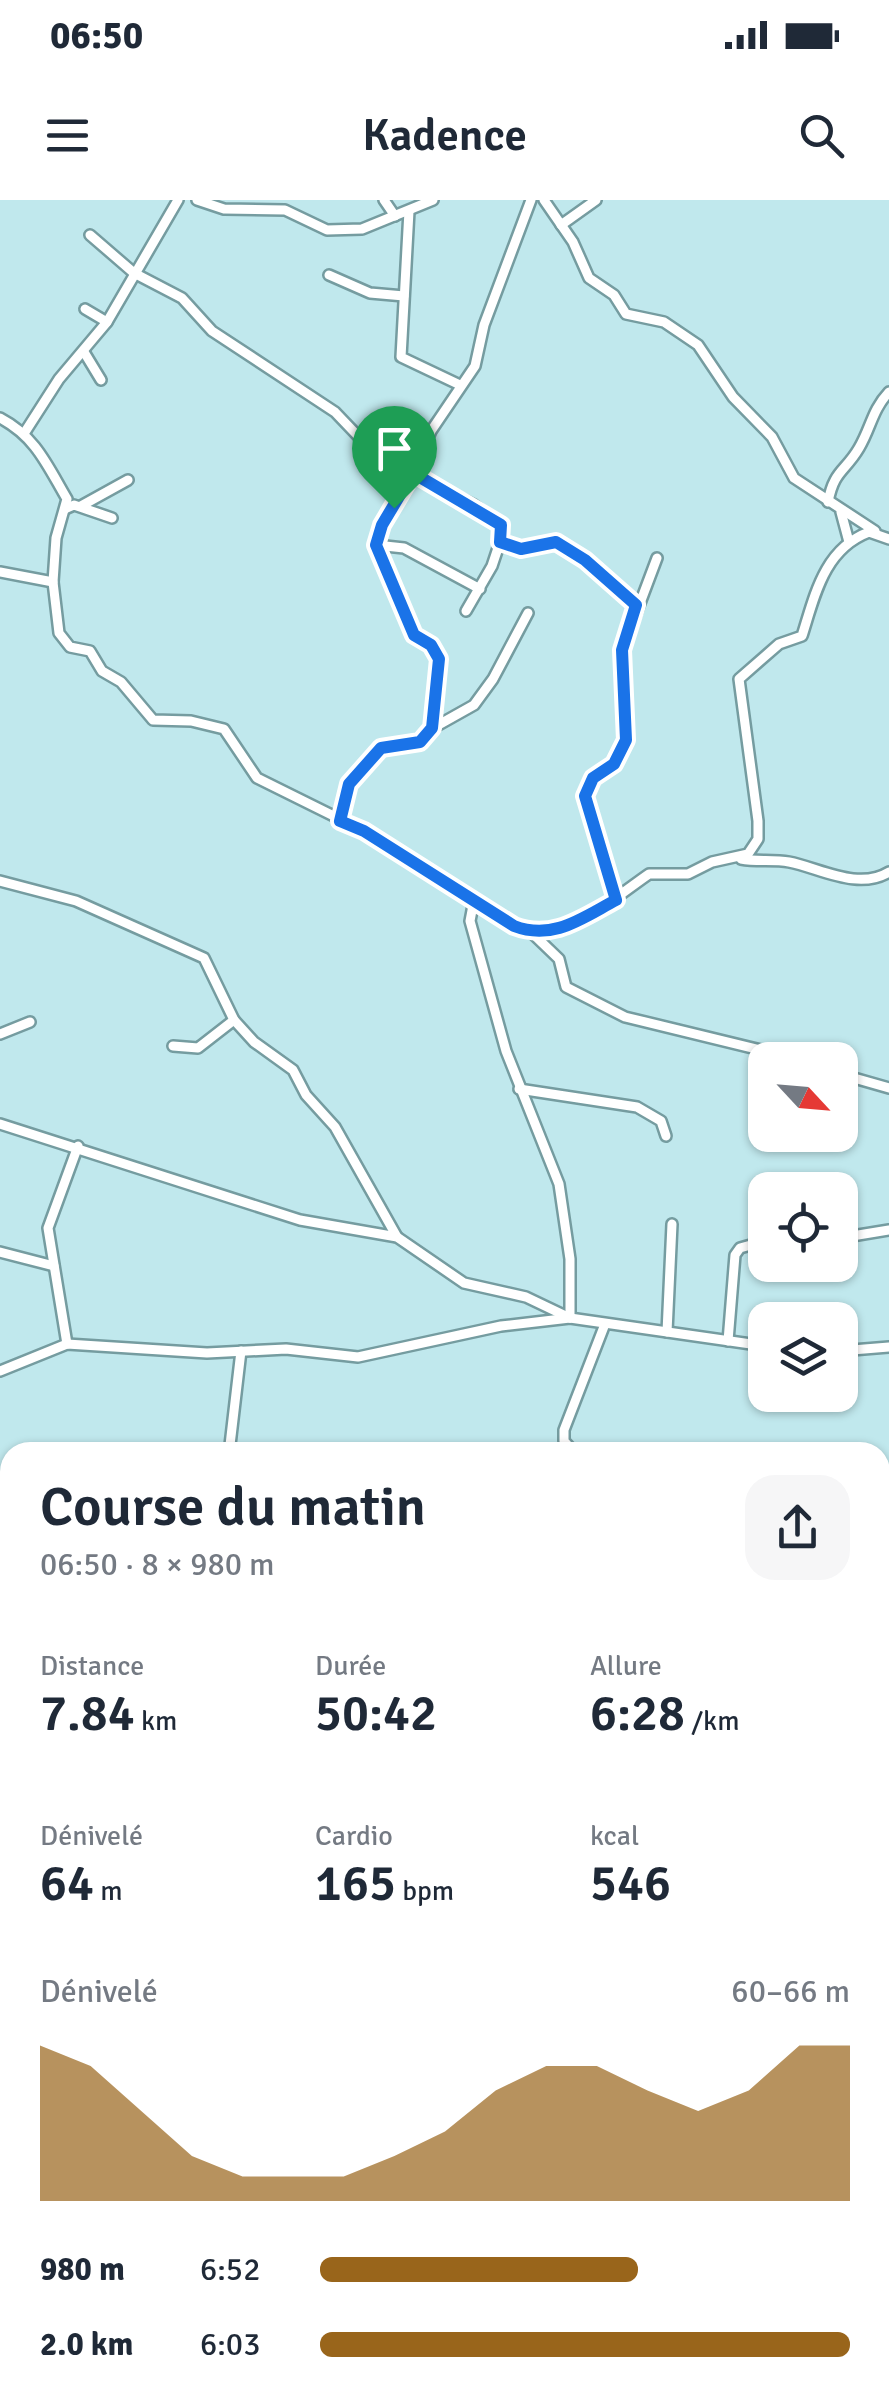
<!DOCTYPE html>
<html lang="fr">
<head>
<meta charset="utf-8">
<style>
	:root { --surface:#fff; --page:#f6f6f7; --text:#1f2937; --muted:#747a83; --accent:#99651b }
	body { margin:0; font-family:Signika,sans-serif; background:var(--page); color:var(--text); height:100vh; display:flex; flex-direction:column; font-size:38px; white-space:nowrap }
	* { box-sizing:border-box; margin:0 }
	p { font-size:32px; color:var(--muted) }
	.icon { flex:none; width:55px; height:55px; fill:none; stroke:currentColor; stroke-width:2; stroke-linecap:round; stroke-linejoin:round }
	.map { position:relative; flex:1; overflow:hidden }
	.details { position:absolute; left:0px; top:1242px; width:890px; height:962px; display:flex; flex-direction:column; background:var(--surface); border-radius:30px 30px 0 0; box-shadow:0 2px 8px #0004 }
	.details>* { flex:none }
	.needle { width:65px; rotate:116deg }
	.buttons { position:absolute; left:748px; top:842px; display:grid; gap:20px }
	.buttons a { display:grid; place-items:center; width:110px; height:110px; border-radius:20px; background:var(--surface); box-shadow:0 2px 8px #0004; font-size:50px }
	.pin { position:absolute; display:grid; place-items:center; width:85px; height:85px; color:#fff; margin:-102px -42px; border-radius:50% 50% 50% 0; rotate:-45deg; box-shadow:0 0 10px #0007 }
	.pin .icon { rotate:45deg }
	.round { display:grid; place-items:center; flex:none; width:105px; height:105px; border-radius:30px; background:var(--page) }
	.head { display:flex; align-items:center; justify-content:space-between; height:170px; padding:0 40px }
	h1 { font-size:55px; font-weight:600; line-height:75px }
	.figures { display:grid; grid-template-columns:repeat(3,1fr); gap:15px; height:170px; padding:10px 40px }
	.figures div { display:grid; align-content:center }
	.figures b { font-size:50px; font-weight:600 }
	.figures small { font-size:28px; font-weight:400 }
	.figures p { font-size:28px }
	.chart { height:280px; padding:20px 40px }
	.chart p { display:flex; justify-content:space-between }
	.chart svg { width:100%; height:180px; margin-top:10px; fill:var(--accent); opacity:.7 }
	ul { padding:0 40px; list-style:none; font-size:32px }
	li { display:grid; grid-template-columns:160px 120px 1fr; align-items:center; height:75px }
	li i { height:25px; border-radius:12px; background:var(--accent) }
	.status { display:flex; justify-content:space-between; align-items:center; height:70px; padding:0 50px; background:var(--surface); direction:ltr }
	.status svg { height:28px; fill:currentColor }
	header { display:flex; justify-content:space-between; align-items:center; height:130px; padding:0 40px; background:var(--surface); font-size:45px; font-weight:600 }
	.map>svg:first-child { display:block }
	.green { fill:#79bac1 }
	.forest { fill:#3abac7 }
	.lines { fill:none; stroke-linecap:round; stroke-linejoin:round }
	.minor-casing { stroke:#759ca0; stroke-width:14 }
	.minor { stroke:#fff; stroke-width:9 }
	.route-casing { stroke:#fff; stroke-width:20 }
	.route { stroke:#1a73e8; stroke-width:12 }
</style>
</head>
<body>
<div class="status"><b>06:50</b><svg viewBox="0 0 49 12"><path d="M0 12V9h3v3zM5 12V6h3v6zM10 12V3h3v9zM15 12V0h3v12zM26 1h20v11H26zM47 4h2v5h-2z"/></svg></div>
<header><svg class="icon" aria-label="menu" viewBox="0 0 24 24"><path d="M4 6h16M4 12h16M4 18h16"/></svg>Kadence<svg class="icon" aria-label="search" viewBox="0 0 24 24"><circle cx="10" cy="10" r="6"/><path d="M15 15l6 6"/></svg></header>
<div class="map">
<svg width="889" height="2203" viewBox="0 0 889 2203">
	<rect width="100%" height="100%" fill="#c0e8ed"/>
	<g class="green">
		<path d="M889,1770V2039H880V1773Z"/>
		<path d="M311,2195H508L492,2203H303Z"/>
	</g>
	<path class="forest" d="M0,1360L10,1364V1535H0Z"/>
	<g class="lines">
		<g class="minor-casing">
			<g id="minor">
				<path d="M197,0L224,9L285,10L327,30L362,29L433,0"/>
				<path d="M384,0L395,16"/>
				<path d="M544,0L573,42L589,78L614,95L626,114L664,122L698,145L733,197L772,237L794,278L875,331"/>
				<path d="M409,11L401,157L460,185"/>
				<path d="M561,25L596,0"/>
				<path d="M90,35L134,73L182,98L212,131L335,212L378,257L474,305L501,325L500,342L521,349L556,342L585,359L636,405"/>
				<path d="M329,75L370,93L404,96"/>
				<path d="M85,109L107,122"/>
				<path d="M84,152L101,180"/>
				<path d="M0,218C36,237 47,265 67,299L56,338L53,382L59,433L70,447L90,451L102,471L121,482L153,520L191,521L224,529L257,578L364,631L474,700"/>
				<path d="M25,232L59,179L107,122L178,0"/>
				<path d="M828,302C834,270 845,272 859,248C871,228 872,210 889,192"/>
				<path d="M81,306L128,280"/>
				<path d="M65,309L74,305L112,318"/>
				<path d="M841,312L849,342"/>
				<path d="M376,345L404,348L480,389"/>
				<path d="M0,372L53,382"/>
				<path d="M466,411L492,366L500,342"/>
				<path d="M433,528L439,459L431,445L414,435L376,345L382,325L413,273L431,231L475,166L484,125L531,0"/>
				<path d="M340,621L349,583L381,548L420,542L433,528L474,505L493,479L528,413"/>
				<path d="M741,659C757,662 774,659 789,662C820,668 858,691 889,672"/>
				<path d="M0,681L76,701L204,758L234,820L254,842L293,870L306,895L335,927L397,1037"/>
				<path d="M616,700L585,595L593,578L614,564L626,540L622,451L657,358"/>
				<path d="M532,733L559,759L566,787L625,817L802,860"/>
				<path d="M0,834L30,822"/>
				<path d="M173,846L198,848L234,820"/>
				<path d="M840,874L889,888"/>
				<path d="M519,889L637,907L661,921L666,936"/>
				<path d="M0,924L300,1020L397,1037L464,1083L526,1097L570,1118"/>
				<path d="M840,1038L889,1030"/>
				<path d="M0,1052L54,1066"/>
				<path d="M570,1118V1059L559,984L506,851L470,721L474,700C492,712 510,727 530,732C566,741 621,693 649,674H688L712,662L748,654L758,639V621L739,479L779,444L802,436C815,395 824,349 869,332L889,339"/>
				<path d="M667,1132L672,1024"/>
				<path d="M728,1141L735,1055L740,1048L765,1041"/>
				<path d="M67,1144L48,1028L78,946"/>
				<path d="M840,1151L889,1147"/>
				<path d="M0,1171L67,1144L207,1153L286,1149L358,1157L501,1126L570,1118L765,1146"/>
				<path d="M234,1252L230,1245L241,1151"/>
				<path d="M258,1252H314"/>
				<path d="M495,1252H513"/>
				<path d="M574,1252L564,1241V1230L605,1124"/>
				<path d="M0,1358L5,1360"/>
				<path d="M880,1413L889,1406"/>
				<path d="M0,1652L10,1653"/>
				<path d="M0,1767L10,1766"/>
				<path d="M0,2121L10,2106"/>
				<path d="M675,2195L677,2203"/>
				<path d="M727,2195L729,2203"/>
				<path d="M168,2203L171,2195"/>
				<path d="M829,2203L830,2195"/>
			</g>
		</g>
		<use href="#minor" class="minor"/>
	</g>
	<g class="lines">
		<g class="route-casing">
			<path id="route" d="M413,273L501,325L500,342L521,349L556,342L585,360L636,405L622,450L626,540L614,564L593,578L585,596L616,700C582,718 553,741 514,726L364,631L340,621L349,584L381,548L420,542L432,528L439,459L431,445L414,435L376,345L382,325Z"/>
		</g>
		<use href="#route" class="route"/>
	</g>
</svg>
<div class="buttons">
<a><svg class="needle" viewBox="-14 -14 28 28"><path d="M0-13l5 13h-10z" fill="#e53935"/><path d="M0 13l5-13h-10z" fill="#747a83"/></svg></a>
<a><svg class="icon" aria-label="locate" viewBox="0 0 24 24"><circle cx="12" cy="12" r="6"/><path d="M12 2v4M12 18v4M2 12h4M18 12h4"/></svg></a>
<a><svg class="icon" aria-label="layers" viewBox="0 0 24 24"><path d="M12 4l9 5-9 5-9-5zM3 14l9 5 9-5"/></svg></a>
</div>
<div class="pin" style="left:394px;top:308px;background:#1e9e55"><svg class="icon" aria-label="arrive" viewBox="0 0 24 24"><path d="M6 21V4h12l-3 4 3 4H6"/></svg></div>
<section class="details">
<div class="head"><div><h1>Course du matin</h1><p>06:50 · 8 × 980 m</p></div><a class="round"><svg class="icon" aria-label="share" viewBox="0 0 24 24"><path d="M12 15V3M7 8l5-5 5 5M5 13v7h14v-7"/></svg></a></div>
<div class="figures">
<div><p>Distance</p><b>7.84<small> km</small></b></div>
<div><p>Durée</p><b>50:42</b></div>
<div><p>Allure</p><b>6:28<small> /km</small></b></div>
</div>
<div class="figures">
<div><p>Dénivelé</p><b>64<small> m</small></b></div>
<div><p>Cardio</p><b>165<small> bpm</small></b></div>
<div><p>kcal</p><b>546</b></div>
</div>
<div class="chart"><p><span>Dénivelé</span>60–66 m</p>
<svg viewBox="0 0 160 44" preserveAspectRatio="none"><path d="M0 44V6L10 11L20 22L30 33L40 38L50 38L60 38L70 33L80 27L90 17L100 11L110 11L120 17L130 22L140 17L150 6L160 6V44z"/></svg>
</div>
<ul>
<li><b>980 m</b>6:52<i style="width:60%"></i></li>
<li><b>2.0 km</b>6:03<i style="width:100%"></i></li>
</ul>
</section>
</div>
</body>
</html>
